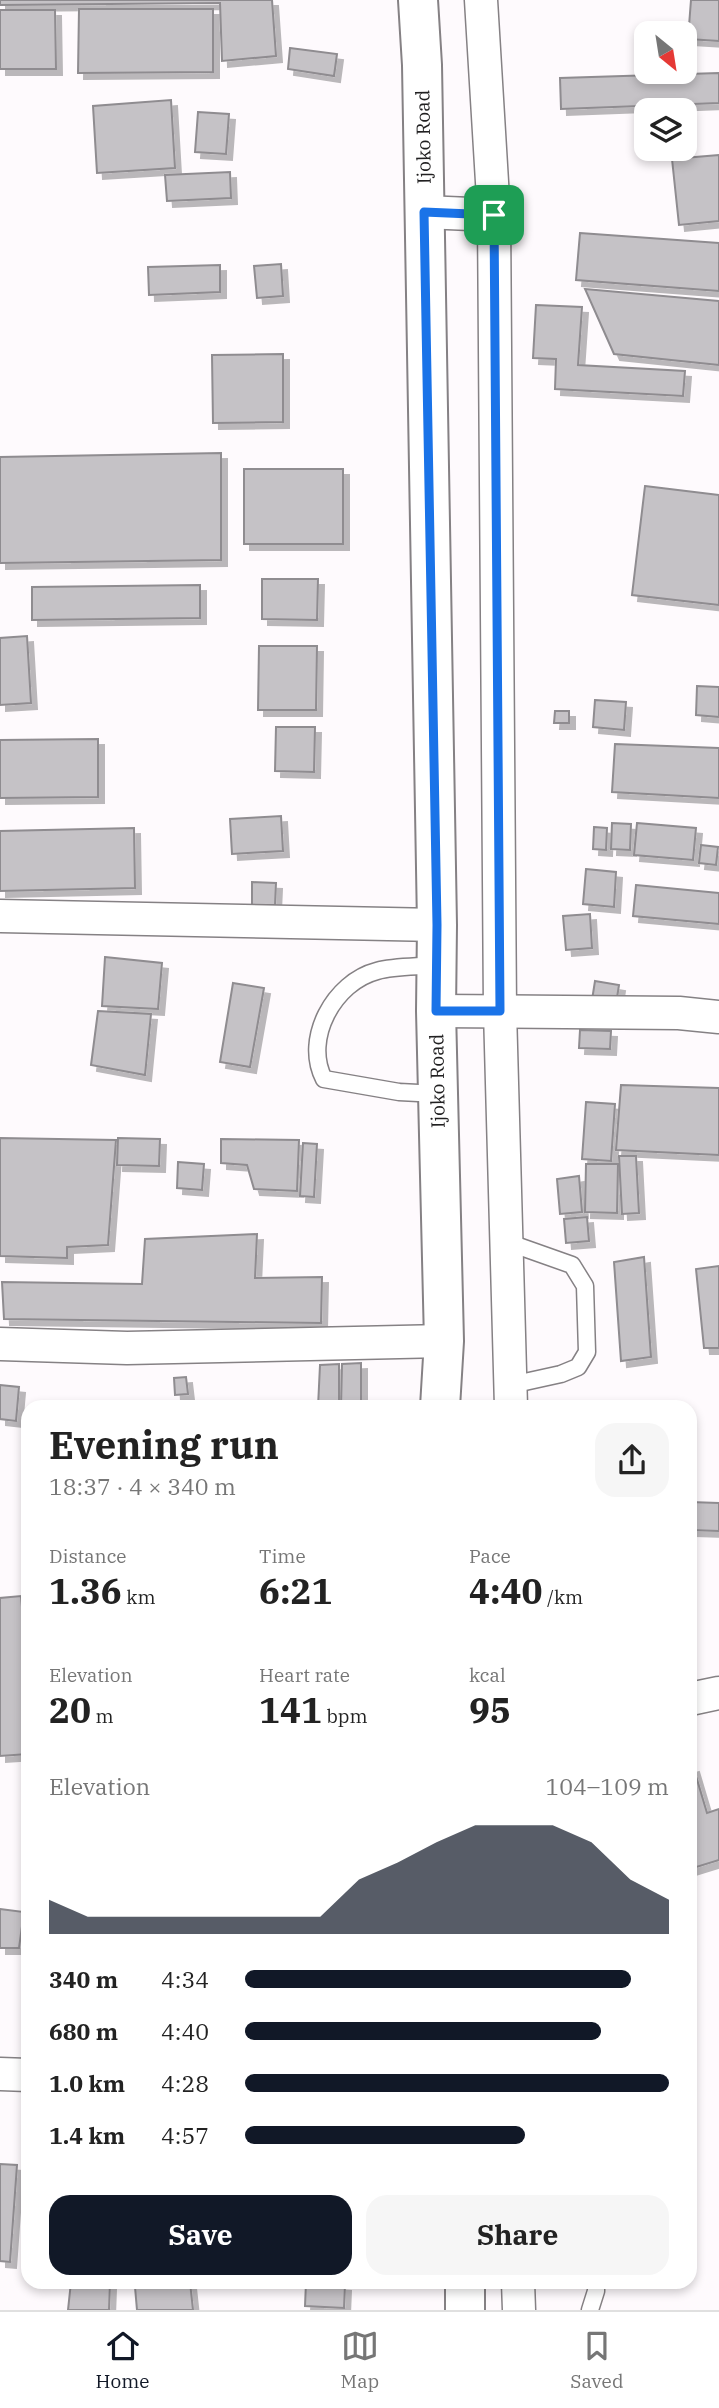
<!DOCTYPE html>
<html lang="en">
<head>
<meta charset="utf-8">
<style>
	:root { --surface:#fff; --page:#f6f6f6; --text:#222; --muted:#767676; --line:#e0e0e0; --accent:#111827 }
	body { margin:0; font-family:"IBM Plex Serif",serif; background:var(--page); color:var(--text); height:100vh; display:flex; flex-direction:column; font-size:26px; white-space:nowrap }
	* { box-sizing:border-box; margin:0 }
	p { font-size:23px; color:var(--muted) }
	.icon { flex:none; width:38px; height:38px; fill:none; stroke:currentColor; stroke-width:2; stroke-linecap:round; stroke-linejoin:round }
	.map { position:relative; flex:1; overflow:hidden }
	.panel { position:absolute; left:21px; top:1400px; width:676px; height:889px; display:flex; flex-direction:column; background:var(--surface); border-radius:21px; box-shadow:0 4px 10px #0003 }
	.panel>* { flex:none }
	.needle { width:46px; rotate:150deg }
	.fabs { position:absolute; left:634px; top:21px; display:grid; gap:14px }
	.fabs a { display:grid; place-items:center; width:63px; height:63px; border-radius:14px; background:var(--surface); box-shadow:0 4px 10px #0003; font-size:35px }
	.pin { position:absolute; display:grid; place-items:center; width:60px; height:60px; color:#fff; margin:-30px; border-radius:14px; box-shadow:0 4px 10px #0006 }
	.round { display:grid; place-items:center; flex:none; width:74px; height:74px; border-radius:21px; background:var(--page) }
	.summary { display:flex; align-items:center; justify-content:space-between; height:119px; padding:0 28px }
	h1 { font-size:38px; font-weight:800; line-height:52px }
	.stats { display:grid; grid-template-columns:repeat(3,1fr); gap:10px; height:119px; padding:7px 28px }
	.stats div { display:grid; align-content:center }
	.stats b { font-size:35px; font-weight:800 }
	.stats small { font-size:19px; font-weight:400 }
	.stats p { font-size:19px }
	.chart { height:196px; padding:14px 28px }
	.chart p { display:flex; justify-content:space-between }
	.chart svg { width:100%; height:126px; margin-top:7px; fill:var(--accent); opacity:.7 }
	.button { display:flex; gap:14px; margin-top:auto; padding:14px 28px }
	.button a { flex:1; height:80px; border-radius:21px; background:var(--accent); color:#fff; font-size:28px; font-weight:800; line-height:80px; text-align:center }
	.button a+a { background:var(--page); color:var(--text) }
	ul { padding:0 28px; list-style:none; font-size:23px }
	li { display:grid; grid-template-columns:112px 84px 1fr; align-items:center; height:52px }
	li i { height:18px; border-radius:9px; background:var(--accent) }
	.menu { display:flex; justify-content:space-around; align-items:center; height:98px; border-top:2px solid var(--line); background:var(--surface); font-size:19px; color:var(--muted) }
	.menu a { display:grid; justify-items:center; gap:4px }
	.menu .on { color:var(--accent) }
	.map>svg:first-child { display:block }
	.building { fill:#c5c2c6; stroke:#8f8c90; stroke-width:2; filter:url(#shadow) }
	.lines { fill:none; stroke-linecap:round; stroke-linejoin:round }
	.lane-casing { stroke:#858184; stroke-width:19 }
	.street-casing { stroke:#858184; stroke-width:35 }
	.secondary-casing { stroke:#858184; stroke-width:42 }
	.lane { stroke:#fff; stroke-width:16 }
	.street { stroke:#fff; stroke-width:32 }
	.secondary { stroke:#fff; stroke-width:38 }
	.route-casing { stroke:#fff; stroke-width:14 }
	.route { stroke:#1a73e8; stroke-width:9 }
	.labels { text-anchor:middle; stroke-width:5; stroke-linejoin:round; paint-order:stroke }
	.street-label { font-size:19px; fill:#212021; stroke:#fff }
</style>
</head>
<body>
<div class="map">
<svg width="719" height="2310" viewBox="0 0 719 2310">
	<defs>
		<filter id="shadow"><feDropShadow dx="6" dy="6" stdDeviation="0" flood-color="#0004"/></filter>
	</defs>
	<rect width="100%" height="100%" fill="#fefafd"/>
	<g class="building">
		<path d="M0,0H272L276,56L222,61L220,3L0,5Z"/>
		<path d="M691,0H719V41L688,39Z"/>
		<path d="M79,9H213V72L78,73Z"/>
		<path d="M0,10H55L56,69H0Z"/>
		<path d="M290,48L337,54L334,76L288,69Z"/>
		<path d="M719,73V103L561,109L560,78Z"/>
		<path d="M171,100L175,168L97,173L93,106Z"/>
		<path d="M198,112L229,114L226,154L195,152Z"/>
		<path d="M719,155V221L679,225L672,159Z"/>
		<path d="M230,172L231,198L167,201L165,175Z"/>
		<path d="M580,233L719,243V291L576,280Z"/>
		<path d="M281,264L283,296L257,298L254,266Z"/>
		<path d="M220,265V292L149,295L148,267Z"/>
		<path d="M585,289L719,301V365L614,354Z"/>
		<path d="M536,305L582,307L578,365L685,371L683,396L555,389L556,359L533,358Z"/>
		<path d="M283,354V422L213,423L212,355Z"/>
		<path d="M221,453V560L0,563V457Z"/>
		<rect x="244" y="469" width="99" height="75"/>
		<path d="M645,486L719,495V605L632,595Z"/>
		<path d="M262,579H318L317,620L262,619Z"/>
		<path d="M200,585V618L32,620V587Z"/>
		<path d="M27,636L31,703L0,705V638Z"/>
		<path d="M259,646H317L316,710H258Z"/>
		<path d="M697,686L719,687V717L696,715Z"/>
		<path d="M595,700L626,702L624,730L593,727Z"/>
		<path d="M555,711H569V723H554Z"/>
		<path d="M276,727H315L314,772L275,771Z"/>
		<path d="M98,739V797L0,798V740Z"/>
		<path d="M615,744L719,748V798L612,792Z"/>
		<path d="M281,816L283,851L232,854L230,819Z"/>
		<path d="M612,823L631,824L630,850L611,849Z"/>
		<path d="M637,823L696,828L693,860L634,855Z"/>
		<path d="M594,827L607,828L606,850L593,849Z"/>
		<path d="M134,828L135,888L0,891V831Z"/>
		<path d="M701,845L718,847L716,865L699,863Z"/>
		<path d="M586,869L616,872L614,907L583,904Z"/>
		<path d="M252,882L276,883L275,905H252Z"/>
		<path d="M636,885L719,893V924L633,916Z"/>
		<path d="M590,914L592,948L566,950L563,916Z"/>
		<path d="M105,957L162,963L158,1009L102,1006Z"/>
		<path d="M595,981L619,985L616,1004L592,1000Z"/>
		<path d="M233,983L264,988L250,1067L220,1062Z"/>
		<path d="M98,1011L151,1014L145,1075L91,1065Z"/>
		<path d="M580,1030L611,1031L610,1049L579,1048Z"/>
		<path d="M621,1085L719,1088V1155L616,1150Z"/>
		<path d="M586,1102L615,1104L611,1161L582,1159Z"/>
		<path d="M0,1138L116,1140L108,1245L67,1247V1258L0,1256Z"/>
		<path d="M118,1138L160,1139L159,1166L117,1165Z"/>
		<path d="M221,1139L299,1140L297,1191L254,1189L247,1165L221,1163Z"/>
		<path d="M303,1143L317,1144L314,1197L300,1196Z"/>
		<path d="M619,1156H636L639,1213L622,1214Z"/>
		<path d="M178,1162L204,1164L202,1190L177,1188Z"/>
		<path d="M586,1164H618L617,1213L585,1212Z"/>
		<path d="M579,1176L582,1212L560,1214L557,1179Z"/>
		<path d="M587,1217L589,1241L566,1243L564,1219Z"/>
		<path d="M257,1234L255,1278L322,1277L321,1323L4,1319L2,1282L142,1284L145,1239Z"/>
		<path d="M644,1257L651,1357L621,1361L614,1262Z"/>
		<path d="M719,1266V1348H704L696,1269Z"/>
		<path d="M361,1363V1407H341L342,1364Z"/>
		<path d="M339,1364V1407H318L320,1365Z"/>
		<path d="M186,1377L188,1394L175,1395L174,1378Z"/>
		<path d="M0,1385L19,1387L16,1421L0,1419Z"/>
		<path d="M690,1502L719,1503V1531L690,1530Z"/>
		<path d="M21,1596L28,1671V1754L0,1756V1598Z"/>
		<path d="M693,1766L707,1813L719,1809V1860L690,1869V1767Z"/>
		<path d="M0,1909L24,1912L19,1948H0Z"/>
		<path d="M0,2164L17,2165L10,2262L0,2261Z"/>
		<path d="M71,2282L110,2283L109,2310H68Z"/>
		<path d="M190,2282L193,2310H137L135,2287Z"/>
		<path d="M306,2282L345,2285L344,2308L305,2306Z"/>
	</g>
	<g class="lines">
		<g class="lane-casing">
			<g id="lane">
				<path d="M437,965C418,967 395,966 377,971C334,982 303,1039 324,1079L399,1092L438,1094"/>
				<path d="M507,1242L572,1265L585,1286L587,1352L578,1367L561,1374L511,1385"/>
				<path d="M590,2310L596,2291V2282"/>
			</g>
		</g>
		<g class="street-casing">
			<g id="street">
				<path d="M481,0L494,215L500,1011L511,1407"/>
				<path d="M424,212L494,215"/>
				<path d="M0,916L437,925"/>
				<path d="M436,1011L679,1013L719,1017"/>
				<path d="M0,1344L127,1348L444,1341"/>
				<path d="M690,1699L719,1693"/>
				<path d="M0,2074L28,2075"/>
				<path d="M518,2282L519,2310"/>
			</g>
		</g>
		<g class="secondary-casing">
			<g id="secondary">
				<path d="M418,0L422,65L437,925L436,1011L444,1341L440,1407"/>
				<path d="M465,2282V2310"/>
			</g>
		</g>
		<use href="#lane" class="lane"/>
		<use href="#street" class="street"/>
		<use href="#secondary" class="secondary"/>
	</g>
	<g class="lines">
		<g class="route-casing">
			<path id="route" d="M424,212L494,215L500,1011H436L437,925Z"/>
		</g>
		<use href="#route" class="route"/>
	</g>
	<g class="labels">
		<g class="street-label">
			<text transform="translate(423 137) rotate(-91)" y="7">Ijoko Road</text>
			<text transform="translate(437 1081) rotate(-91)" y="7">Ijoko Road</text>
		</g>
	</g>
</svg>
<div class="fabs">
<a><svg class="needle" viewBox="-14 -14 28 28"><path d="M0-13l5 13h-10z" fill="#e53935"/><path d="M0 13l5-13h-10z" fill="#767676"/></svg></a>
<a><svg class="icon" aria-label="layers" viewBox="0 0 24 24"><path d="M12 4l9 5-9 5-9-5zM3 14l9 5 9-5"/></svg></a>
</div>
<div class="pin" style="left:494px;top:215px;background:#1e9e55"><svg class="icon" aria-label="arrive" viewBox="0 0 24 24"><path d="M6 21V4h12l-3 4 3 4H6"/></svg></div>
<section class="panel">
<div class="summary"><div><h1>Evening run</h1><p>18:37 · 4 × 340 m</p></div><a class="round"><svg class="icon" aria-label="share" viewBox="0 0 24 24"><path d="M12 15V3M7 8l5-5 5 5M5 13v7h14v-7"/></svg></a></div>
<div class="stats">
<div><p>Distance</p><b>1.36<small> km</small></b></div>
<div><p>Time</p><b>6:21</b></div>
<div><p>Pace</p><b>4:40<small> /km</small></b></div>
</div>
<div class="stats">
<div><p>Elevation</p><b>20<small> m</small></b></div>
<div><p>Heart rate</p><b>141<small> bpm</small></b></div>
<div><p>kcal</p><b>95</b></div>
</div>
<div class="chart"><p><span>Elevation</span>104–109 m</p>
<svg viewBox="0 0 160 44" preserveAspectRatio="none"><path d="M0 44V32L10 38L20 38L30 38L40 38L50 38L60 38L70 38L80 25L90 19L100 12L110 6L120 6L130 6L140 12L150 25L160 32V44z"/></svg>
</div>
<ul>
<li><b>340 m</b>4:34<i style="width:91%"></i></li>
<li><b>680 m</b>4:40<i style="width:84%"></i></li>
<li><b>1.0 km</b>4:28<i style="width:100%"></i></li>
<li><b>1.4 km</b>4:57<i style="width:66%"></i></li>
</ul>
<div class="button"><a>Save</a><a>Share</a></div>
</section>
</div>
<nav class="menu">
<a class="on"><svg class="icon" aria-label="home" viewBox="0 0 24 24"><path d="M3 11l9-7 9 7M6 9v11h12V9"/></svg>Home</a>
<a><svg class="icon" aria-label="map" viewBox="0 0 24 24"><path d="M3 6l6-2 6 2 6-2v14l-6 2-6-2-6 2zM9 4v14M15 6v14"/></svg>Map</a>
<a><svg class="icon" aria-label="saved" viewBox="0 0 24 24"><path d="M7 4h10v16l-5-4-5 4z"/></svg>Saved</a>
</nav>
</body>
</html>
